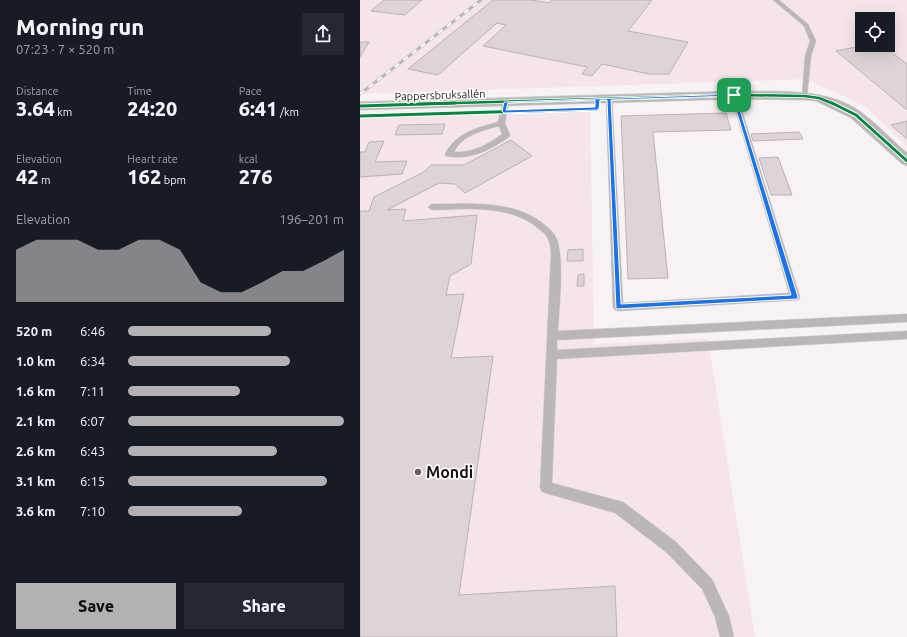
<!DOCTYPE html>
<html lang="en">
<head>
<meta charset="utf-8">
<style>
	:root { --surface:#171b24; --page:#242831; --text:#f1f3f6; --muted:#9ea1a6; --accent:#b4b1b4 }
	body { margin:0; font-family:Ubuntu,sans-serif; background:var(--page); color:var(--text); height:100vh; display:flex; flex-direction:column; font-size:15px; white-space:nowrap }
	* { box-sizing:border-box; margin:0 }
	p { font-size:13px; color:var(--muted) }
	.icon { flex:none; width:22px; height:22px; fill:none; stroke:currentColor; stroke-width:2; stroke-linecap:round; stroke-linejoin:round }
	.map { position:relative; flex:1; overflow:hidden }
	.side { display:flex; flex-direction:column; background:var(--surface); width:360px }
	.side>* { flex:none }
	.tools { position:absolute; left:495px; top:12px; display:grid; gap:8px }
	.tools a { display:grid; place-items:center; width:40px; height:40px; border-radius:0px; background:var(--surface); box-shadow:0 4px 16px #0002; font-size:20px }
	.pin { position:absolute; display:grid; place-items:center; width:34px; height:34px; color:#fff; margin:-17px; border-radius:8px; box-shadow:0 2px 6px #0006 }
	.round { display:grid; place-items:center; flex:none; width:42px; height:42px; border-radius:0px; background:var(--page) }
	.head { display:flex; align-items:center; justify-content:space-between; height:68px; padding:0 16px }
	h1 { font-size:22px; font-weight:800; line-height:30px }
	.figures { display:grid; grid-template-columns:repeat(3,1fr); gap:6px; height:68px; padding:4px 16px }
	.figures div { display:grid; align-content:center }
	.figures b { font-size:20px; font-weight:800 }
	.figures small { font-size:11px; font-weight:400 }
	.figures p { font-size:11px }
	.chart { height:112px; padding:8px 16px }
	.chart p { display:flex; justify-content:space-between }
	.chart svg { width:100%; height:72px; margin-top:4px; fill:var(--accent); opacity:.7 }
	.cta { display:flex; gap:8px; margin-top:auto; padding:8px 16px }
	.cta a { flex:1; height:46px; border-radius:0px; background:var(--accent); color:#111; font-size:16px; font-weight:800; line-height:46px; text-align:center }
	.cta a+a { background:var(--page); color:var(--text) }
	ul { padding:0 16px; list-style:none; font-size:13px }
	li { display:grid; grid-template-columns:64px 48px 1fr; align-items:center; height:30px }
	li i { height:10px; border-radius:5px; background:var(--accent) }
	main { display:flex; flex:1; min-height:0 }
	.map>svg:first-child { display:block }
	.built { fill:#f5e4e8; fill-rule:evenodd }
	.building { fill:#ded4d6; stroke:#bab2b4 }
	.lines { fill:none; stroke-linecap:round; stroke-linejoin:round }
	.service-casing { stroke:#d4cfd0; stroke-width:1 }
	.minor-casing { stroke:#d4cfd0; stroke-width:1 }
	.service { fill:#bbb6b7; fill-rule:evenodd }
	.minor { fill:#bbb6b7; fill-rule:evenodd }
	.rail-casing { stroke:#bcb7b8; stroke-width:3 }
	.rail { stroke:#fff; stroke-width:2; stroke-dasharray:5.5; stroke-linecap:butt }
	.cycleway-far1-casing { stroke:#fff; stroke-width:4 }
	.cycleway-casing { stroke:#fff; stroke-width:5 }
	.cycleway-far1 { stroke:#00873e; stroke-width:2.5 }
	.cycleway { stroke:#00873e; stroke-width:3 }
	.route { fill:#1a73e8; stroke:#fff; fill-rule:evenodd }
	.poi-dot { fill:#6a6063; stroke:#fff; stroke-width:1.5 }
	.labels { text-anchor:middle; stroke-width:3; stroke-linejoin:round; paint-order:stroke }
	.far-street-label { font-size:11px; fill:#1d1215; stroke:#fff }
	.near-poi-label { font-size:16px; font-weight:bold; fill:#1d1215; stroke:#fff; text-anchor:start }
</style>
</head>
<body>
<main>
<section class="side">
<div class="head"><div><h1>Morning run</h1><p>07:23 · 7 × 520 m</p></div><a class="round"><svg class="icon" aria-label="share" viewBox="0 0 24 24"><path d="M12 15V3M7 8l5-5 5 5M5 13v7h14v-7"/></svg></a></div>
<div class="figures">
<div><p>Distance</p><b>3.64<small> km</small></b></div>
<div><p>Time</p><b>24:20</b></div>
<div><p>Pace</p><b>6:41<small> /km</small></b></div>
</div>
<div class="figures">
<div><p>Elevation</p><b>42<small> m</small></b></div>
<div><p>Heart rate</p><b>162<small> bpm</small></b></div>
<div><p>kcal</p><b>276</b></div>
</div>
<div class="chart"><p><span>Elevation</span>196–201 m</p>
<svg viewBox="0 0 160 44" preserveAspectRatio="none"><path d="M0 44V12L10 6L20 6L30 6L40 12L50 12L60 6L70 6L80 12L90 32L100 38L110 38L120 32L130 25L140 25L150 19L160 12V44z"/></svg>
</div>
<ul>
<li><b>520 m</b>6:46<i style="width:66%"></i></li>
<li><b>1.0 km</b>6:34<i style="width:75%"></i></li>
<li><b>1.6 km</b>7:11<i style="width:52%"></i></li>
<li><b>2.1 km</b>6:07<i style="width:100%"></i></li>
<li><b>2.6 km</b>6:43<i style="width:69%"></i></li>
<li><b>3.1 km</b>6:15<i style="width:92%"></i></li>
<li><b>3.6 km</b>7:10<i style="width:53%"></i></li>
</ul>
<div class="cta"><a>Save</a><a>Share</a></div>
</section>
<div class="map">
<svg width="547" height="637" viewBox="0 0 547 637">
	<rect width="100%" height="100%" fill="#f8f2f3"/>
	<g class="built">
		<path d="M0,0H547V147L505,106L446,79L0,94ZM502,19H528V45H502Z"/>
		<path d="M230,109L234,344L348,339L395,637H0V117Z"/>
	</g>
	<g class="building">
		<path d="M24,0H62L45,15L11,11Z"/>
		<path d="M133,0H172L189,3L192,0H292L268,31L328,42L309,74H289L242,64L232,76L222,74L227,67L123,46L146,25L137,23L78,75L48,69Z"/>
		<path d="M0,42H9L0,57Z"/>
		<path d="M506,45H522L547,64V110L476,51Z"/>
		<path d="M366,113L371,130L293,132L308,278L268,279L261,116Z"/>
		<path d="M547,121V139L531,125Z"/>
		<path d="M85,124L82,134L35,135L39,125Z"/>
		<path d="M439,132L443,139L393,141L391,134Z"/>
		<path d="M151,140L172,156L105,193L95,184L79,183L27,210L46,209L43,221L117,215L111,264L90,276L86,295L104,294L91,358L133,356L99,595L255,586L257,637H0V211H9L14,197L64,172L71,165H104Z"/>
		<path d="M24,141L15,162L47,161L42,174L0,177V152H5L9,142Z"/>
		<path d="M418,157L432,195H411L399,158Z"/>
		<path d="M223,249V261H207L208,250Z"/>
		<path d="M224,274V286H217L218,275Z"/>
	</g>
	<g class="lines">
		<g class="service-casing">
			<g id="service">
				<path d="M413,0H419L448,24L456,41L451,56L447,97L442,96L445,56L450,41L444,26Z"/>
				<path d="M374,93L377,95L440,297L438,300L258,311L255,310L253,307L246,98L249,96L252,98L263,303L429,293L371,95Z"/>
				<path d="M146,100L149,102L145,123L150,135L149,137C130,150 110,161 86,156L85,154C96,133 116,128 138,122L143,102ZM139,126L142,134C127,145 113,153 94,152C102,135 122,131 139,126Z"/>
				<path d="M72,204C109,204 156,199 186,226C192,231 196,235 198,243C204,265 199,307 198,331L547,314V322L197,340V350L547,331V339L197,359L192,483L263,502L316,542L352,579L369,616L374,637H360L355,617L342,589L306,552L255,513L182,492L180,488L191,254C191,249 190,243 188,239C187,235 183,232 180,230C152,204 107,209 72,210L68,207Z"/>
			</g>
		</g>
		<g class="minor-casing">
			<path id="minor" d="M379,91C420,92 466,87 501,112C517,124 532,140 547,153V166L542,164L491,118L456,101L445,100L379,99L0,110V102Z"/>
		</g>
		<use href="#service" class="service"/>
		<use href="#minor" class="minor"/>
		<g class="rail-casing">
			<path id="rail" d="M0,94L121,0"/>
		</g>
		<use href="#rail" class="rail"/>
		<g class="cycleway-far1-casing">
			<g id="cycleway-far1">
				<path d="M60,104L379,95L445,96L459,98L474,104"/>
				<path d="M237,104L238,99"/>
			</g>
		</g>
		<g class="cycleway-casing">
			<g id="cycleway">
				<path d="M472,103L496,115L547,161"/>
				<path d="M0,106L95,103"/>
				<path d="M0,116L237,109L238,103"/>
			</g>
		</g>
		<use href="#cycleway-far1" class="cycleway-far1"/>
		<use href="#cycleway" class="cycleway"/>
	</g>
	<path class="route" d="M375,94L438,297L437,299L256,309L247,100H240L239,109L237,110L144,113L142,111L144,102ZM372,96L431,295L261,304L251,100ZM235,100V107L146,110L148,103Z"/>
	<circle class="poi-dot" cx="58" cy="472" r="4"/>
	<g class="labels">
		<g class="far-street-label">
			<text transform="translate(80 95) rotate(-2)" y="4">Pappersbruksallén</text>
		</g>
		<g class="near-poi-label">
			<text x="66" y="478">Mondi</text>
		</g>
	</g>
</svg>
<div class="tools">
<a><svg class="icon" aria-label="locate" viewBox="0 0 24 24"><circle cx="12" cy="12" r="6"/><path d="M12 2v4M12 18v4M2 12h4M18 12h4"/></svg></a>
</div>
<div class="pin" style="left:374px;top:95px;background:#1e9e55"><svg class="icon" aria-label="arrive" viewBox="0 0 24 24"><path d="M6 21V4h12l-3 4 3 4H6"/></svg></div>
</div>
</main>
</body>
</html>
